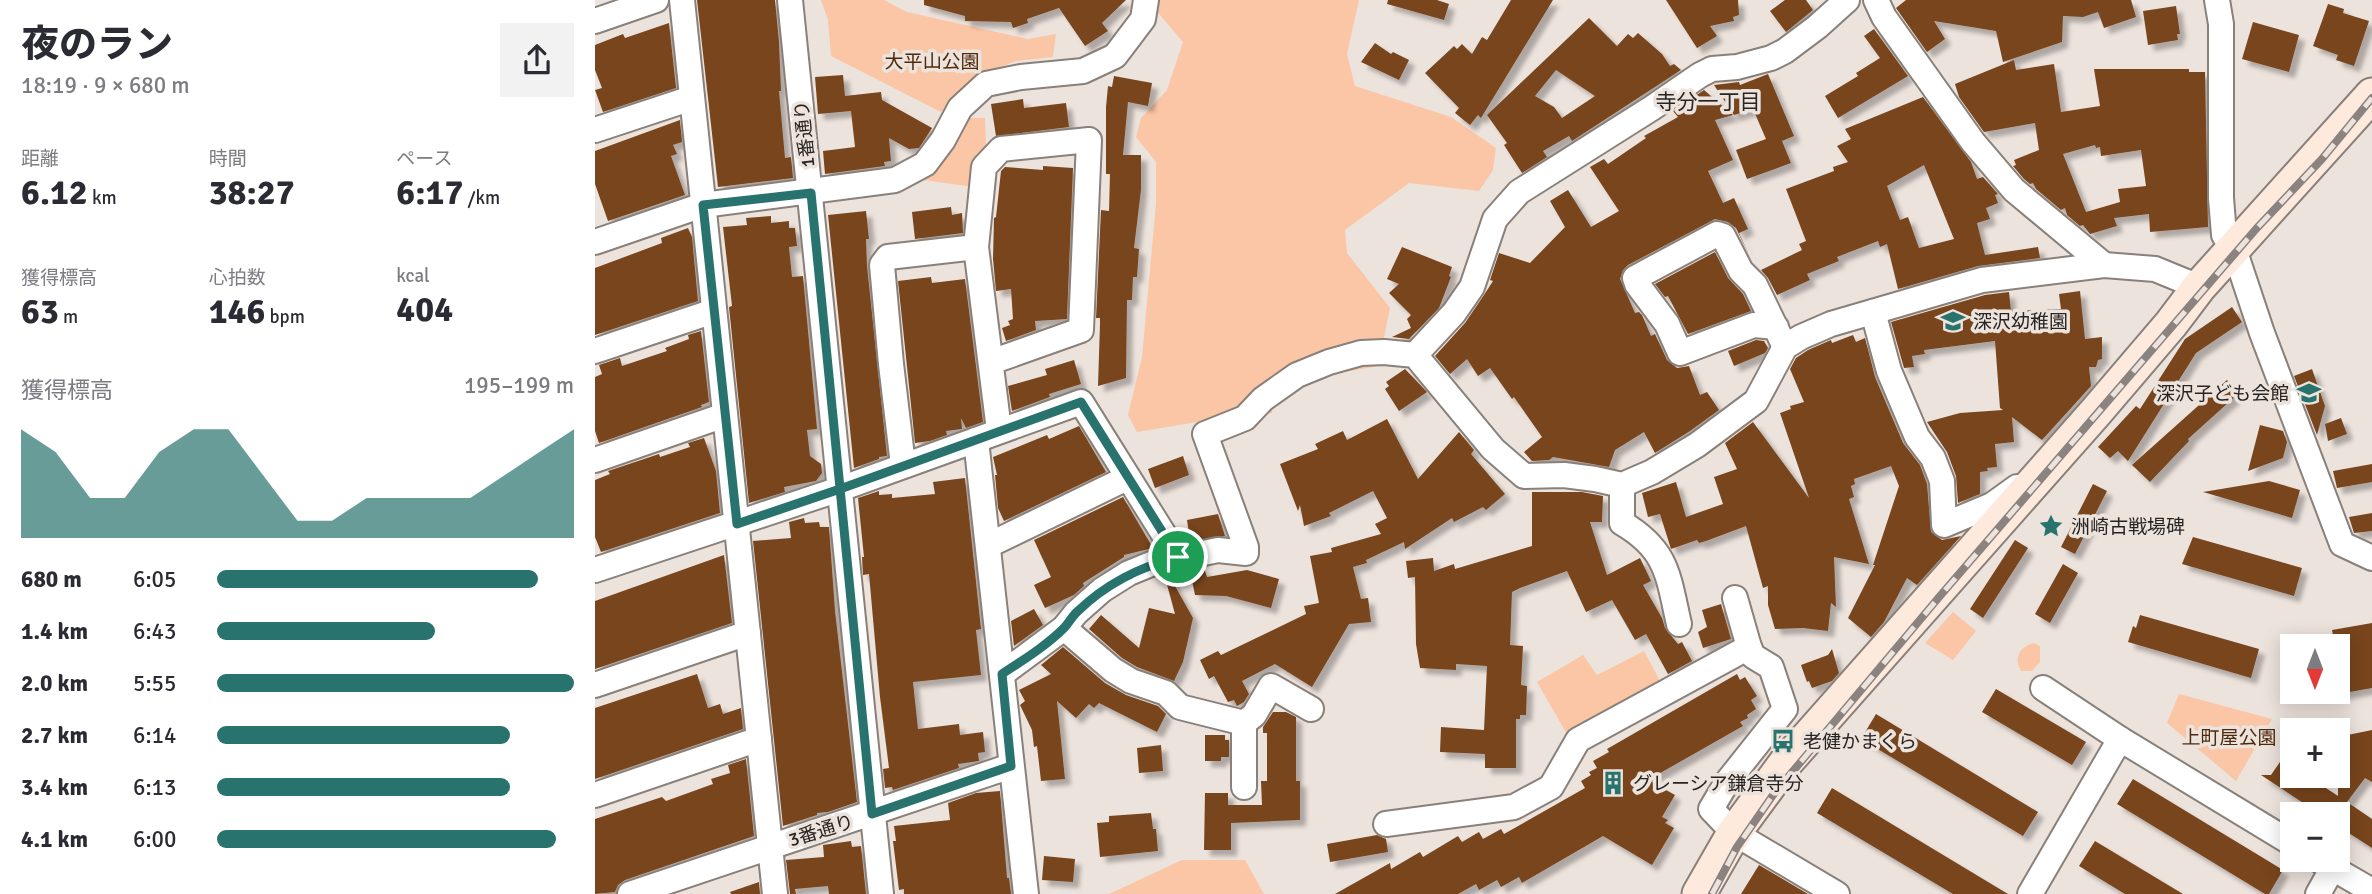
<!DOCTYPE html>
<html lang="ja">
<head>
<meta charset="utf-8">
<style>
	:root { --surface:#fff; --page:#f2f2f3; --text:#2b2b33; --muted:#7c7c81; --accent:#29736f }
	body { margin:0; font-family:Signika,"Noto Sans JP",sans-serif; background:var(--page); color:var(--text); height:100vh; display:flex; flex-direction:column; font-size:26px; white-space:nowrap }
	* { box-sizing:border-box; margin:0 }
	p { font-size:23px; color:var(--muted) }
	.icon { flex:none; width:38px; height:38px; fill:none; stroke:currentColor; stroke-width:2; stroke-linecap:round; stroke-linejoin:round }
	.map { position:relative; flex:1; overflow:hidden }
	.drawer { display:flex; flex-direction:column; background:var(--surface); width:595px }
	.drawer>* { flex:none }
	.needle { width:46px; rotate:180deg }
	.buttons { position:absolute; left:1685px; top:634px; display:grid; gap:14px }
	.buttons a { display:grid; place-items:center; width:70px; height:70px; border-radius:0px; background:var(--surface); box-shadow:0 4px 18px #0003; font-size:35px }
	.pin { position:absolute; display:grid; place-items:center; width:60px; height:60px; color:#fff; margin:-30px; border:4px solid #fff; border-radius:50%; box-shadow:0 2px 7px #0007 }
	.round { display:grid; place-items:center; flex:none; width:74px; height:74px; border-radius:0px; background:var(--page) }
	.overview { display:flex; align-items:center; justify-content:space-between; height:119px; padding:0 21px }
	h1 { font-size:38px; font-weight:800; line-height:52px }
	.metrics { display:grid; grid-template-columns:repeat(3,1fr); gap:10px; height:119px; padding:7px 21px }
	.metrics div { display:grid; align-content:center }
	.metrics b { font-size:35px; font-weight:800 }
	.metrics small { font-size:19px; font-weight:400 }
	.metrics p { font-size:19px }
	.chart { height:196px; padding:14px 21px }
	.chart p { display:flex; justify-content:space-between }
	.chart svg { width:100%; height:126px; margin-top:7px; fill:var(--accent); opacity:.7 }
	ul { padding:0 21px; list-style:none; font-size:23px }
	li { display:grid; grid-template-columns:112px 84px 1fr; align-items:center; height:52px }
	li i { height:18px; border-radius:9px; background:var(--accent) }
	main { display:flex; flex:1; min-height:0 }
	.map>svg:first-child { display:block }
	.green { fill:#fac6a5 }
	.building { fill:#78451f; fill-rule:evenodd; filter:url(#shadow) }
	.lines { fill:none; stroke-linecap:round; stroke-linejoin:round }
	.street-casing { stroke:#89807a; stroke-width:28 }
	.secondary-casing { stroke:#89807a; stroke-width:37 }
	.street { stroke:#fff; stroke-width:24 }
	.secondary { stroke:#fdeadd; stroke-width:33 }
	.rail-casing { stroke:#8a837f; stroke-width:8 }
	.rail { stroke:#ede3dd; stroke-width:5; stroke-dasharray:16; stroke-linecap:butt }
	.route-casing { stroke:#fff; stroke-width:14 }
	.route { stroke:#29736f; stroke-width:9 }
	.labels { text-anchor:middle; stroke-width:7; stroke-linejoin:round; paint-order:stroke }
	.park-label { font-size:19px; fill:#4f290b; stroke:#ede3dd }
	.street-label { font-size:19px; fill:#282422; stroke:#ede3dd }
	.poi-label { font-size:19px; fill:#282422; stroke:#ede3dd; text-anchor:start }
	.neighbourhood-label { font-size:21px; fill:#282422; stroke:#ede3dd }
</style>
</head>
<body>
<main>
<section class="drawer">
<div class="overview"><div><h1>夜のラン</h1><p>18:19 · 9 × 680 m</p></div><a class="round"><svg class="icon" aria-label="share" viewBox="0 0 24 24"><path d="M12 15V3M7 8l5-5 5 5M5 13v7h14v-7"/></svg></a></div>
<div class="metrics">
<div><p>距離</p><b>6.12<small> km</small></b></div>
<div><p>時間</p><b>38:27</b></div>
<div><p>ペース</p><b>6:17<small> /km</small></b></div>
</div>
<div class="metrics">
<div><p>獲得標高</p><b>63<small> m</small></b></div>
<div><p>心拍数</p><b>146<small> bpm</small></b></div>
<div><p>kcal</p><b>404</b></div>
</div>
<div class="chart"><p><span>獲得標高</span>195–199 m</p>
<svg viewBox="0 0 160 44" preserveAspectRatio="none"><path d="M0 44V6L10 14L20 30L30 30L40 14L50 6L60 6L70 22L80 38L90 38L100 30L110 30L120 30L130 30L140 22L150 14L160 6V44z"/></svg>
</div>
<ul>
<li><b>680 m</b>6:05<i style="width:90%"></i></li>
<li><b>1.4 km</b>6:43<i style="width:61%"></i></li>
<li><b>2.0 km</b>5:55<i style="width:100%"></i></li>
<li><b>2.7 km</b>6:14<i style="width:82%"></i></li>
<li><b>3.4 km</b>6:13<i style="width:82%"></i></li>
<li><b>4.1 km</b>6:00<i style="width:95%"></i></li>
</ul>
</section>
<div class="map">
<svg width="1777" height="894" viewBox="0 0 1777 894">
	<defs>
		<filter id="shadow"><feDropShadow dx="6" dy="6" stdDeviation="2" flood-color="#0004"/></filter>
	</defs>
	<rect width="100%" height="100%" fill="#ede3dd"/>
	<g class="green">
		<path d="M226,0H289L312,12L433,39L461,34L458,57L421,61L381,77L346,112L236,56L233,20Z"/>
		<path d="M562,0H764L752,54L760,86L856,117L901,148L898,170L884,191L814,183L750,230L752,253L795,308L783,366L750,372L731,357L681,377L677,413L638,416L542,432L533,415L547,357L561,204V162L541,137L546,118L572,90L588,42L560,9Z"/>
		<path d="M370,118H390L391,145C380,157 380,171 378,187L329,180L349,159Z"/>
		<path d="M1358,612L1381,631L1358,660L1330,643Z"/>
		<path d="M1439,643L1445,646V662L1437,671H1426C1418,658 1425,646 1439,643Z"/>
		<path d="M1049,651L1065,681L972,734L942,682L988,655L1002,675Z"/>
		<path d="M1584,694L1677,719L1641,781L1572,723Z"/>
		<path d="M587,860H650L669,894H514Z"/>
	</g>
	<g class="building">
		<path d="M102,0H180L184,42L186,91H184L190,158L196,157L198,178L123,187Z"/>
		<path d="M329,0H531L507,23L513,31L490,46L464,8L432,19L433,23L418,28L416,22L370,21V16L329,5Z"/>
		<path d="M793,0H842L854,4L849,20L792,4Z"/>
		<path d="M916,0H958L886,118L883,115L875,125L860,113L864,108L830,73L859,46L862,49L867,44L877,54L887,37L892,40Z"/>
		<path d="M1071,0H1143L1144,15L1138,17L1139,21L1115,26L1122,36L1102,48Z"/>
		<path d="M1190,0H1211L1218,10L1191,32L1175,11Z"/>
		<path d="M1311,0H1536L1541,17L1509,28L1503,12L1488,17L1468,16L1467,42L1408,62L1401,31L1339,21L1350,39L1332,52L1301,8Z"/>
		<path d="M1733,4L1749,9L1748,13L1774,21L1759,66L1741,60L1743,55L1718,46Z"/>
		<path d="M1581,6L1585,34H1582L1583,40L1553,45L1548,11Z"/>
		<path d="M994,18L1022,46L1033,34L1038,38L1043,33L1067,54L1075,66L1079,64L1086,70L977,141L974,136L948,151L952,157L927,173L909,145L912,143L892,115ZM961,70L1000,96L967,118L959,107L940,96Z"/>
		<path d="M1658,22L1704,35L1694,72L1647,59Z"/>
		<path d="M74,23L81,88L8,112L0,90L7,88L0,70V45L28,34L30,38Z"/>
		<path d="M1279,29L1313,76L1243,118L1230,96L1263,76L1261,73L1285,58L1269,36Z"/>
		<path d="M780,43L796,54L798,52L814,60L804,80L766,62Z"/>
		<path d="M1419,60L1421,70L1459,64L1466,112L1505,106L1499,69H1594V72H1610L1613,227L1555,232L1554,214L1519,218L1522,226L1495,234L1488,225L1485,226L1472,215L1470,208L1466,210L1441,189L1438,183L1435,184L1429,179L1418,166L1421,165L1419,160L1444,150L1440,123L1389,132L1364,97L1360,84ZM1500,145L1501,148L1505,147L1506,156L1546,150L1551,186L1523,189L1525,202L1491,212L1468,154Z"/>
		<path d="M1173,74L1199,136L1187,141L1196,163L1152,179L1141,150L1171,139L1158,109L1139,115L1119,85L1144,82L1145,85Z"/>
		<path d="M248,75L250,96L286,92L287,100L337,128L324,148L314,149L294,138L296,161L289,162L290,166L230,174L228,151L260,147L256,111L223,114L220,77Z"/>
		<path d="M519,76L557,83L553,106L533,102L528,155H546V190L539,248L544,249L542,277H538L537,300H532L531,378L503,386L505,324V318H501L506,210L514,211L515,174H511V107L513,86L517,87Z"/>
		<path d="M1109,90L1138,115L1120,120L1138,160L1113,171L1128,203L1139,198L1153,229L1144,233L1155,257L1141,228L1133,222L1120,219L1033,265L1028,270L1025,279L1040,313L1044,312L1047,315L1056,336L1060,334L1072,360L1082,368L1094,366L1105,395L1112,392L1124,410L1095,431L1060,453L1049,432L1020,450L1014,467L958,457L954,460L937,461L929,452L947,437L919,397L917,399L895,368L883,376L872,359L855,374L840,356L870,323L889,295L898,281L895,280L904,253L935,263L970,227L955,201L973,190L996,227L1024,211L995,167L1009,159L1013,164L1051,138L1049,136L1083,117L1078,111Z"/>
		<path d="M1328,97L1376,162L1382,179L1388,177L1403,194L1400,195L1403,203L1391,208L1395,219L1382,223L1390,255L1443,247L1445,258L1383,266L1303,289L1292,244L1285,247L1283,241L1242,257L1244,261L1212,274L1215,280L1182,295L1173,278L1166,270L1207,250L1204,244L1211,241L1191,189L1239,171L1238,167L1253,162L1242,146L1256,139L1250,129ZM1329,165L1359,239L1324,248L1313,217L1305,220L1292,186Z"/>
		<path d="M428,99L429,108L471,103L474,127L401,136L396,104Z"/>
		<path d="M85,120L87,142L78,145L82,154L76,156L90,195L13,221L0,184V151Z"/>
		<path d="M448,166L478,168L472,319L440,321L441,330L411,341L407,328L415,325L413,321L418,319L416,289L401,291L398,259L399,218L401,217L406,171L410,167L448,170Z"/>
		<path d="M356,207L357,215L367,213L368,233L320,239L317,212Z"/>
		<path d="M271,211L274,239H271L272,266L292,456L284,457V459L259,468L233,215Z"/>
		<path d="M176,216V223L194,221V228H200L202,246L194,247L197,277L208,276L222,429L212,430L215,456L226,464L227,473L221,481L189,487L190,492L154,503L134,307L137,306L128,227L152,225L151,218Z"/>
		<path d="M93,228L97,237L103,301L0,335V268L67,243L66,238Z"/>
		<path d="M807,247L857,267L854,276L856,277L844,308L814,339L797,337L816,328L812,319L816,315L794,293L804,284L792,279Z"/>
		<path d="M1120,252L1133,278L1148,294L1156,311L1093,334L1073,296L1070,297L1060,284Z"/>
		<path d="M336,277L337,283L370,279L388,422L371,428L366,418L367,429L351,431L352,435L335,441L320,443L303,281Z"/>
		<path d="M1485,291L1490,339L1507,337V359L1503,360L1501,367H1494L1496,386L1447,440L1417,417L1419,442L1400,444L1402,467L1392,468L1393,471L1385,472V494L1363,503L1361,476L1352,452L1332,422L1365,413L1408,410L1405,408L1400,341L1329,350L1330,354L1317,356L1319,367L1309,368L1296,322L1390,295L1414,292L1416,311L1466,309L1464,294Z"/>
		<path d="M1637,307L1647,322L1601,353L1533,461L1523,451L1515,458L1503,447L1541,406L1545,409L1590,339Z"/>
		<path d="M106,331L114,402L106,405L107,407L4,443L0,431V377L7,374L4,365L25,358L27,366L72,351L70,348L94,339L93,335Z"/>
		<path d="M1258,335L1261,342L1270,338L1280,377L1308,443L1325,465L1332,484L1336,532L1347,540L1366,536L1322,585L1312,578L1289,622L1276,637L1253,618L1280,565H1278L1304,486L1296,466L1259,479L1260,484L1256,486L1259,497L1254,499L1274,564L1239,557L1241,607L1236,603L1233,631L1208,628L1180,629L1173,605V586L1168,588L1151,526L1111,541L1104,543L1102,540L1076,549L1065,514L1053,517L1047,493L1081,482L1091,517L1128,504L1119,477L1142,469L1130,443L1158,422L1214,498L1185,413L1196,409L1195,406L1209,402L1195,369L1201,358L1213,350L1236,340L1237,343Z"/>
		<path d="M1161,340L1169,341L1173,348L1170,353L1139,366L1133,351Z"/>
		<path d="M479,360L486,384L454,394L455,397L417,411L413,386L452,375L450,369Z"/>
		<path d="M810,369L832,392L804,411L790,389L794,386L791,382Z"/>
		<path d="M1717,369L1730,406L1722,435L1699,376Z"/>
		<path d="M1632,380L1644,393L1593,439L1594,441L1555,482L1537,465Z"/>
		<path d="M1746,418L1752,434L1733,441L1730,424Z"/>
		<path d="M792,419L823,479L864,432L879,450L876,454L910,494L891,510L888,507L859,522L857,518L810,549L809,542L771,560L772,563L758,567L766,599L773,598L776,622L754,624L717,687L680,664L647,681L654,694L649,702L642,706L639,700L633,702L619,676L614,679L605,660L623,651L626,655L711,614L709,606L724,603L715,556L737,552L736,548L786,534L780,524L792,518L778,491L734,513L736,516L709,526L705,505L703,511L685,464L723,449L720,444L748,431L752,440Z"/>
		<path d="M1665,425L1688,431L1692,442L1688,458L1653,471Z"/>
		<path d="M484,426L511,472L409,521L403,508L400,475H402L398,457L452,435L454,439Z"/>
		<path d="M109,438L121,471L125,513L6,552L0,537V480L15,474L13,471L64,454L65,457L95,447L93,443Z"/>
		<path d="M588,456L594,475L560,488L553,469Z"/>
		<path d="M1777,464V482L1742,488L1738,471Z"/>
		<path d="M370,478L386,629L381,630L386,675L318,682L323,729L364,724L365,735L388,732L390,752L383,753L384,761L363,764L364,768L298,790L297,787L290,788L288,769L294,768L285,697L274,574L268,575L267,557H269L263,498L284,491V495L297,494V498L340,494L338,482Z"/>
		<path d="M1674,481L1705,490L1697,518L1608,492Z"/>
		<path d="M1498,484L1512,491L1480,554L1466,547Z"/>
		<path d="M937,492H987L1008,496L1007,522H995L1012,575L1045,558L1056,581L1048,585L1067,618L1070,628L1083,644L1087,642L1097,661L1073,674L1051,634L1040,640L1017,600L991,612L972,571L925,588L917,592L915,645L928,646L926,685L932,686L931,715H925V719H921V768H890V754L845,752L846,727L889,730L892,666L861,664V670L825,668L821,644L820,577L813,578L811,561L838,558L839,571L859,564L860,569L937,546Z"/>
		<path d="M528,497L558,548L529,555V557L488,583L489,586L479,595L450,608L439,585L456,577L439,540Z"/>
		<path d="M1777,513V531L1759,533L1754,517Z"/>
		<path d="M623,514L630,536L595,541L592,520Z"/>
		<path d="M209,518L210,523L224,522L225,527H234L240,611L262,802L233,812L222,813V815L188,826L158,541L196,538L194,522Z"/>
		<path d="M1598,537L1707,568L1699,596L1587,564Z"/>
		<path d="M1420,540L1433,548L1388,618L1375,609Z"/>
		<path d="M129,555L137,623L0,669V601Z"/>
		<path d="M1468,564L1483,573L1455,623L1440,614Z"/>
		<path d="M609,568L612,577L652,570L684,579L676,608L631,596L600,595L595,571Z"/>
		<path d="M576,579L598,618L588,662L579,681L542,667L527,658L494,629L506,615L544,648L554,608L580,614L571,581Z"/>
		<path d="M1126,604L1136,639L1108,648L1103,632L1112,627L1107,610Z"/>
		<path d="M439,609L448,625L419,646L416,621Z"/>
		<path d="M1545,615L1664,649L1656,678L1533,642L1538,626L1541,628Z"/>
		<path d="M1777,623V688L1743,694V646H1740L1737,630Z"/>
		<path d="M468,647L510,683L531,695L563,706L571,714L562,732L504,703L499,708L494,704L481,718L462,701L470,779L446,781L442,746L439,747L437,730L425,705L430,701L424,690L456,674L446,665Z"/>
		<path d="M1237,649L1244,673L1237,681L1217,688L1214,681L1212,682L1206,665L1233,655Z"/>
		<path d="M102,674L113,708L125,704L128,714L146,708L148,729L0,779V708Z"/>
		<path d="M1142,674L1145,680L1150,677L1162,696L1156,700L1161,709L1152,715L1153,718L1145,722L1148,726L1053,780L1080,795L1067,817L1073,820L1070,823L1079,828L1057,865L1008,836L927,883L924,877L906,887L902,880L884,890L881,884L863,894H740L795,863L796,869L825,852L828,857L863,836L867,842L884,832L888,839L906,829L909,834L990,788L986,781L996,775L994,772L1002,768L998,761L1014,752L1012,749Z"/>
		<path d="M1401,689L1491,742L1477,765L1387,712Z"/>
		<path d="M678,712H691L701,717V781H705V820L636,823V850H609L610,793H633V805H667L666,781H672V733H668V727Z"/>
		<path d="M1281,714L1443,812L1428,836L1266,739Z"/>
		<path d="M1777,730V782L1770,778L1752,802L1777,819V848L1743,826V814H1725L1666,775H1676L1687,759L1698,766V775H1711L1743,796V737Z"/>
		<path d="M610,735H630V740H634V757H626V761H610Z"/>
		<path d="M566,745L568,771L544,773L542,748Z"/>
		<path d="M151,759L159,836L30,880L23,885L20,892L0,894V819L67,797L71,801L118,784L116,779L135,773L133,765Z"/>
		<path d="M1538,779L1688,870L1674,894H1670L1522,804Z"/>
		<path d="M1237,788L1413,894H1358L1222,813Z"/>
		<path d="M405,791L412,878H414L416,894H309V889L304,890L298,841H301L299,826L355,820L353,803L381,793Z"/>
		<path d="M556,813L558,829H561L563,851L505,857L502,823L514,822V816Z"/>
		<path d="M782,835L791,839L793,852L735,862L732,844Z"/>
		<path d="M256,841L257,847L266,846L271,894H234L233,886L200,889L201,894H195L191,860L229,857L228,845Z"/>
		<path d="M1500,841L1588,894H1530L1484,866Z"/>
		<path d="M449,856L480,859L478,882L447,880Z"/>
		<path d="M1164,865L1213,894H1146Z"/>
		<path d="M164,882L165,894H136L135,892Z"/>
	</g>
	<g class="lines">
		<g class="street-casing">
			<g id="street">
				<path d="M87,0L180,894"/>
				<path d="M195,0L286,894"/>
				<path d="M1281,0L1289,17L1378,142L1419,190L1509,265"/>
				<path d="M1622,0L1626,24V198L1629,235L1639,249L1667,333L1747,544L1777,558"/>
				<path d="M0,21L61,0"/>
				<path d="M0,130L97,98"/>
				<path d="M0,242L108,205L300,180L330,164L348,140L365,108L391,84L426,77L488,71L520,56L548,19L551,0"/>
				<path d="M1278,312L1294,371L1322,437L1338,458L1347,481L1349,525L1397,505L1422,487"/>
				<path d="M1181,327L1159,325L1085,353L1072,324L1042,284L1040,278L1122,234L1128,236L1146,271L1160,285L1190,347"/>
				<path d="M0,351L119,311"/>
				<path d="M820,355L859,313L877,287L900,219L924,192L1057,108L1105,75L1117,69L1142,67L1176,58L1190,51L1222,27L1252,0"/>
				<path d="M396,362L486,330L494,140L406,149L389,167L381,247L404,430"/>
				<path d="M381,440L431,894"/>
				<path d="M0,460L130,415"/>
				<path d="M308,465L296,364L287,265L293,257L381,247"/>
				<path d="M1027,485V523C1073,550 1073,576 1084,624"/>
				<path d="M394,545L532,478"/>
				<path d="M0,570L245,489L486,402L583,557"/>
				<path d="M1140,598L1154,647"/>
				<path d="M469,628L518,670L536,681L571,693L585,707L649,723"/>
				<path d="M407,674L469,628L481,613L507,590L534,573L556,564L623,550L651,553V547L610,434L650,418L668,399L702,375L734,362L766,353L789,352L820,355L898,449L929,476L969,475L1000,479L1027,485L1057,472L1102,445L1161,401L1190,347L1206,337L1236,324L1387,280L1509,265L1560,269L1604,287"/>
				<path d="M0,685L153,633"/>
				<path d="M1448,688L1525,739L1698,844"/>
				<path d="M649,787V723L659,715L676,686L716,709"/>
				<path d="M0,795L164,739"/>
				<path d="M791,824L919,807L956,787L983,740L1154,647L1158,656L1176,667L1190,709L1132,782L1116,809L1139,833L1242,894"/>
				<path d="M1722,859L1777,891"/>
				<path d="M35,894L416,766"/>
				<path d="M1435,894L1525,739"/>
				<path d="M1723,894L1737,869"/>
			</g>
		</g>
		<g class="secondary-casing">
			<path id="secondary" d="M1104,894L1139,833L1192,761L1500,413L1576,324L1604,287L1777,95"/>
		</g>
		<use href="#street" class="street"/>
		<use href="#secondary" class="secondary"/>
		<g class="rail-casing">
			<path id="rail" d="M1117,894L1142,847L1178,795L1345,596L1661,229L1727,159L1777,98"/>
		</g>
		<use href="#rail" class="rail"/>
	</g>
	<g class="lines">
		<g class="route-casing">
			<path id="route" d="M583,557L486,402L245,489L142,524L108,205L216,193L277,814L416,766L407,674C428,660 451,646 469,628C474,623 477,616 483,611C512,583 544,567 583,557"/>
		</g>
		<use href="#route" class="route"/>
	</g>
	<defs>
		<g id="school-bare" transform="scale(1.89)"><path d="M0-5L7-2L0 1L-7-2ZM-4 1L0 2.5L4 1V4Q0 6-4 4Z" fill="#29736f" stroke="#ede3dd" stroke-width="2.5" paint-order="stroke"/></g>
		<g id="sight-bare" transform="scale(1.89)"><path d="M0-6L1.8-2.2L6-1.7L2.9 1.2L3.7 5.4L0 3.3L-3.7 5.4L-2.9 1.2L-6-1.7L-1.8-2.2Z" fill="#29736f" stroke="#ede3dd" stroke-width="2.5" paint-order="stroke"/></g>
		<g id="bus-bare" transform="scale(1.89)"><path d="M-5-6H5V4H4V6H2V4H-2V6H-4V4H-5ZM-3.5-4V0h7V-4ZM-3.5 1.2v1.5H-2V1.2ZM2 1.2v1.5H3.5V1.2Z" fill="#29736f" stroke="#ede3dd" stroke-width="2.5" paint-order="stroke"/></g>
		<g id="building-bare" transform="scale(1.89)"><path d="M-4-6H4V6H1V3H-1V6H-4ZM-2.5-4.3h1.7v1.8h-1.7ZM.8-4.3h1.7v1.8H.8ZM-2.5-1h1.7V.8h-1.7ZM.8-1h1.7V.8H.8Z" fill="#29736f" stroke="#ede3dd" stroke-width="2.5" paint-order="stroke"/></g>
	</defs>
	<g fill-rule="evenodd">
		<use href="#school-bare" x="1358" y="321"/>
		<use href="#school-bare" x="1714" y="393"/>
		<use href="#sight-bare" x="1456" y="526"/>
		<use href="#bus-bare" x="1188" y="741"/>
		<use href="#building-bare" x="1018" y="783"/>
	</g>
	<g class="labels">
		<g class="park-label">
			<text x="337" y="68">大平山公園</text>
			<text x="1634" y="744">上町屋公園</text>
		</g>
		<g class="street-label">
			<text transform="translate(209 134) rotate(-96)" y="7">1番通り</text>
			<text transform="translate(226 830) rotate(-17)" y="7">3番通り</text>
		</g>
		<g class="poi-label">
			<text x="1378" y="328">深沢幼稚園</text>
			<text x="1694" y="400" text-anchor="end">深沢子ども会館</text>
			<text x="1476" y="533">洲崎古戦場碑</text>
			<text x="1208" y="748">老健かまくら</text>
			<text x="1038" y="790">グレーシア鎌倉寺分</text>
		</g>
		<g class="neighbourhood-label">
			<text x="1113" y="109">寺分一丁目</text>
		</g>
	</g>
</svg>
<div class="buttons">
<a><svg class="needle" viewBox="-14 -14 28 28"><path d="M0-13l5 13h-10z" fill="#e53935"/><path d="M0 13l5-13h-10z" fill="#7c7c81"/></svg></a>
<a>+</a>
<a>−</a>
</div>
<div class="pin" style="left:583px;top:557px;background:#1e9e55"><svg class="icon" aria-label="arrive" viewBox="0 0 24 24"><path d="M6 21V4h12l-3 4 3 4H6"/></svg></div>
</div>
</main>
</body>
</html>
